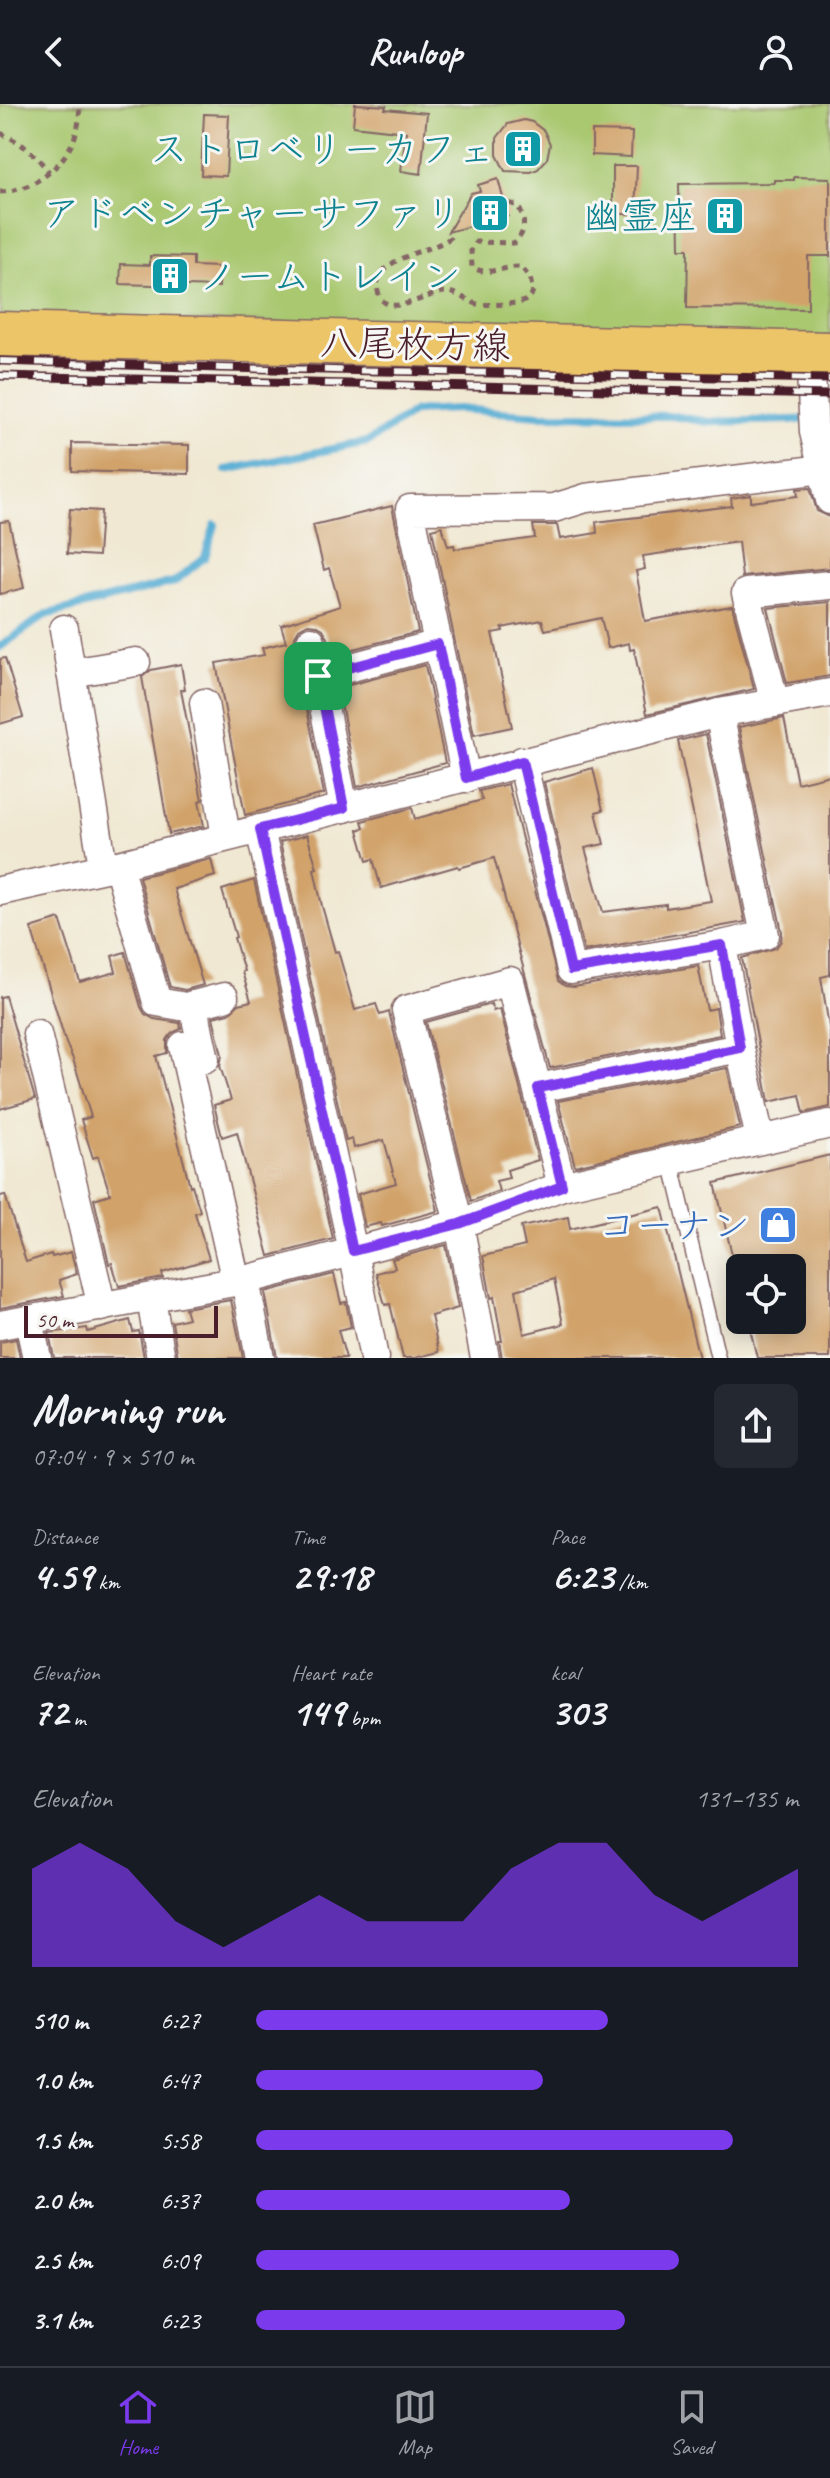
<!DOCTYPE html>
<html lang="en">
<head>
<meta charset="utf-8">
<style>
	:root { --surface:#171b24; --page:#242831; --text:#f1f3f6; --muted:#9ea1a6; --line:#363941; --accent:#7c3aed }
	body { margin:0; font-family:Caveat,"Klee One",sans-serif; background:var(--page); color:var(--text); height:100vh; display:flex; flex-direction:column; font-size:30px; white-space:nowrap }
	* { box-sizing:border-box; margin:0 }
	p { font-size:26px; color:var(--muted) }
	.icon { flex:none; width:44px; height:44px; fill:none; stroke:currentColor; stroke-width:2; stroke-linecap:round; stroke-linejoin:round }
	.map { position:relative; height:1254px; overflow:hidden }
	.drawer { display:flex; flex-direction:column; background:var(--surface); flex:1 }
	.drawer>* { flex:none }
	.tools { position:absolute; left:726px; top:1150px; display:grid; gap:16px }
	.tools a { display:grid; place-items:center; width:80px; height:80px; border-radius:12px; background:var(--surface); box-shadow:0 4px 20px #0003; font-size:40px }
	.scale { position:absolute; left:24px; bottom:20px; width:194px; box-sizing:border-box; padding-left:8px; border:4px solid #4a1f2b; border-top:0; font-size:22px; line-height:28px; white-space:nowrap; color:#4a1f2b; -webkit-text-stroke:6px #f6f6f2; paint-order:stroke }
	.pin { position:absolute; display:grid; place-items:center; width:68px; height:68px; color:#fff; margin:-34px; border-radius:16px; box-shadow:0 4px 12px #0006 }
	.round { display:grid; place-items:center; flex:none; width:84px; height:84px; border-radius:12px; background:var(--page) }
	.head { display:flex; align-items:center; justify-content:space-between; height:136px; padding:0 32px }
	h1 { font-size:44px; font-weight:800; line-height:60px }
	.metrics { display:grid; grid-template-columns:repeat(3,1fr); gap:12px; height:136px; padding:8px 32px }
	.metrics div { display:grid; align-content:center }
	.metrics b { font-size:40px; font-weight:800 }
	.metrics small { font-size:22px; font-weight:400 }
	.metrics p { font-size:22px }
	.chart { height:224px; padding:16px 32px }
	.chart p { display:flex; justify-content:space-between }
	.chart svg { width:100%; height:144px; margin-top:8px; fill:var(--accent); opacity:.7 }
	ul { padding:0 32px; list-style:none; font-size:26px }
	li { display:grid; grid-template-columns:128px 96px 1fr; align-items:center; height:60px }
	li i { height:20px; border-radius:10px; background:var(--accent) }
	header { display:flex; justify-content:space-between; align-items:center; height:104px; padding:0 32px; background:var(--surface); font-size:36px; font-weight:800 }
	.tab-bar { display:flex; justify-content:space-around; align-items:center; height:112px; border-top:2px solid var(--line); background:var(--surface); font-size:22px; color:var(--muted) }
	.tab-bar a { display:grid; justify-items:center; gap:4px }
	.tab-bar .active { color:var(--accent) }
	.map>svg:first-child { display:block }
	.green { fill:#a9c870; stroke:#7a744e; stroke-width:2 }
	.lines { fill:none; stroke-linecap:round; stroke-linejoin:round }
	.stream { stroke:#58aed4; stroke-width:8 }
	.building { fill:#d1a36a; fill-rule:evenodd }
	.service-casing { stroke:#846565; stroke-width:17 }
	.minor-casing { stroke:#846565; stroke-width:31 }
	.primary-casing { stroke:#846565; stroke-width:47 }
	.path { stroke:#846565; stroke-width:5; stroke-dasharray:6 6; stroke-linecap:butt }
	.service { stroke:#fff; stroke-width:14 }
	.minor { stroke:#fff; stroke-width:28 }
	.primary { stroke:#edc569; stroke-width:44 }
	.rail-casing { stroke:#4a1f2b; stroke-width:9 }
	.rail { stroke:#f6f6f2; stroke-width:6; stroke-dasharray:18; stroke-linecap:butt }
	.route-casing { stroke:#fff; stroke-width:16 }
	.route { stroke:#7c3aed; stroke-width:10 }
	.labels { text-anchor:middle; stroke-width:6; stroke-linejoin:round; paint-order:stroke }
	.culture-label { font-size:38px; fill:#0d838f; stroke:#f6f6f2; text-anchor:end }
	.street-label { font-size:38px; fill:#4a1f2b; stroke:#f6f6f2 }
	.shop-label { font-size:38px; fill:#366cbe; stroke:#f6f6f2; text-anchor:end }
</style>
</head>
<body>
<header><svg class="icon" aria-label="back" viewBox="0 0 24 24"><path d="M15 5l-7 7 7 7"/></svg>Runloop<svg class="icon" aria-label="person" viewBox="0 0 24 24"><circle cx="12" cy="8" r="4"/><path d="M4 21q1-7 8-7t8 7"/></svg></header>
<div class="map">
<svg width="830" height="1254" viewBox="0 0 830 1254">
	<rect width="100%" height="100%" fill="#f6f6f2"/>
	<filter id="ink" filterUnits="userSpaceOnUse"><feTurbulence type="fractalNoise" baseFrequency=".0125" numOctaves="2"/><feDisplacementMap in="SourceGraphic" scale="16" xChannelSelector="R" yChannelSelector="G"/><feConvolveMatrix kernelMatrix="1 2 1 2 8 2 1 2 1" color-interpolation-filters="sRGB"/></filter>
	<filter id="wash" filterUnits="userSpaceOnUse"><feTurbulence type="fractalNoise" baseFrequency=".006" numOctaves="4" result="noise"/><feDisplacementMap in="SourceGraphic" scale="32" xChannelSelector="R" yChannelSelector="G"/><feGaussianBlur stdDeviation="1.8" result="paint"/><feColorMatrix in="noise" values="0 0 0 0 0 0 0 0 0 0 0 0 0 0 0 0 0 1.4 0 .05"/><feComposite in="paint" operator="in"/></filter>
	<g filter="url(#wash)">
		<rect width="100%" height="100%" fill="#f0e8d2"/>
		<path class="green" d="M0,0H830V233L0,212Z"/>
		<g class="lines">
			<g class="stream">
				<path d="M226,366L368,338L415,307L458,305L540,311L673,312L709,318L830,315"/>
				<path d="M0,543L45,511L174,478L205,453L215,421"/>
			</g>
		</g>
		<g id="blocks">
			<g class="building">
				<path d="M355,0L386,2L385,5L427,9L421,70L401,67L406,28L353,22Z"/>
				<path d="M204,10L229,11L226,72L201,71Z"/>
				<path d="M524,16L532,18L544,27L550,40L547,55L538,65L531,68L505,67L497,51V34L508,20Z"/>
				<path d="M592,27L632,28L631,53L592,51Z"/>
				<path d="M613,62H637L635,110H613Z"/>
				<path d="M794,73L830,74V152H808V205L687,204L688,145H680L679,80L774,79V76H794Z"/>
				<path d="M498,75L508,112L448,128L471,89L480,87L478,81Z"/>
				<path d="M150,152L193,153V162L220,163L219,183L120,180L121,160L150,161Z"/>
				<path d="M72,339L189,341V370L72,367Z"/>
				<path d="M810,384L817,407L830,413V464L742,473L738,438L643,452L645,465L636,467L645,517L732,502L754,585L647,610L634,545L630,546L629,539L608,544L601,514L545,526L542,516L502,524L503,527L492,529L512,623L474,631L432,425L442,422L448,442L454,441L455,445L535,434L533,421H557L560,435L597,429L596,418L732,402L731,394L751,391V398L798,392L797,385Z"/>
				<path d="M392,402L418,528L331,551L328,534L323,525L316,521L308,520L299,525L295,532L294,540L324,690L245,711L216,559L264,551L262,544L286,538L281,521L340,502L329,464L324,466L313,421Z"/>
				<path d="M70,405L101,407L98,452L67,450Z"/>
				<path d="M9,417L24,484L0,490V418Z"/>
				<path d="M830,498V572L787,579L768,504Z"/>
				<path d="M5,554L23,613L0,620V555Z"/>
				<path d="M181,560L185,585L181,586L202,696L199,697L204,722L169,730L142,573L151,566Z"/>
				<path d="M425,561L445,659L357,683L338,584Z"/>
				<path d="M784,614L797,679L830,671V871L821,873L830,929V1003L804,1009L800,991L769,998L742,854L776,844L781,837L782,828L739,623Z"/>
				<path d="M706,630L745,818L584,847L544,678L593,664L603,706L596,708L604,740L585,744L603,808L666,800V804L711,797L678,637Z"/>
				<path d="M508,680L558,877L565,882L574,883L698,862L707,906L716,904L720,931L550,964L494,754L459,764L458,762L381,784L373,755L367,757L358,726L364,724L362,717L412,704L415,715L482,696L479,687Z"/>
				<path d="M307,731L317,764L314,765L322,802L335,848L338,847L355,906L376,900L380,911L389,908L438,1107L382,1122L381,1119L365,1123L358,1090L396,1079L384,1036L354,1044L352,1035L346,1037L280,738Z"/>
				<path d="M211,755L215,772L174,785L203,881L185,886L170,883L139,773Z"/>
				<path d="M254,776L333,1135L269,1152L237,1028L222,1033L214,1001L231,996L220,962L222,951L213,913L229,909L239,900L251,897L242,868L244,867L234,834L236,833L222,786Z"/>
				<path d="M60,815L80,878L116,868L112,852L125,848L141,903L145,910L154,915L180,919L181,925L172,929L167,936V949L156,952L190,1082L192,1081L200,1107L195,1109L209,1155L162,1169L163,1174L119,1182L112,1159L109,1160L94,1095L110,1090L98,1052L93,1054L81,1016L91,1013L73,955L66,939L31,824Z"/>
				<path d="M5,892L35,995L0,1005V893Z"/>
				<path d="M491,900L493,907L500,905L538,1056L507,1066L509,1074L496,1077L499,1087L471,1097L426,918Z"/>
				<path d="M727,964L740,1023L575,1062L558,997Z"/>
				<path d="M830,1051V1254H757L748,1216H792V1164H735L715,1079Z"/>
				<path d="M5,1091L26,1158L51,1150L52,1153L71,1148L77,1170L59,1176L64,1192L0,1204V1092Z"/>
				<path d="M662,1103L699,1254H502L499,1237H502L494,1193L491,1194L483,1152L525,1142L521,1123L568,1113L570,1125ZM554,1175L563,1220L524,1230L516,1186Z"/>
				<path d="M446,1141L458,1204L431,1212L439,1248L414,1254H403L390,1200L385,1201L376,1169L395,1164L392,1155Z"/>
				<path d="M334,1170L341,1199L346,1198L351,1223L338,1226L346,1254H277L265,1188Z"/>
				<path d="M231,1196L243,1254H178L172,1218L188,1214L185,1204Z"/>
				<path d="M130,1216L133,1228L139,1227L144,1254H54L49,1229L87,1224L88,1228Z"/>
				<path d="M16,1235L20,1254H0V1238Z"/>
			</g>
		</g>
	</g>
	<g filter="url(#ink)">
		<use href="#blocks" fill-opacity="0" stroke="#846565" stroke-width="2"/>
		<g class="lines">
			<g class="service-casing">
				<path id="service" d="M671,1056L718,1254"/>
			</g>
			<g class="minor-casing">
				<g id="minor">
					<path d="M810,249L814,328L830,396"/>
					<path d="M64,525L103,762"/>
					<path d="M311,537L344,704"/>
					<path d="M71,569L136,558"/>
					<path d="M318,572L438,540"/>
					<path d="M204,599L226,733"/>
					<path d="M775,599L746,489L830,481"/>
					<path d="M522,657L571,866L722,841L765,831L719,609"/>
					<path d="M466,674L410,405L554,404L586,394L823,365"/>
					<path d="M260,725L353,1147L374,1254"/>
					<path d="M118,761L157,898L186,903L224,893"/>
					<path d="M0,787L118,761L719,609L830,589"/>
					<path d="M722,841L740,944L760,1035"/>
					<path d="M193,901L205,955"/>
					<path d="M37,930L102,1203"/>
					<path d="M183,942L236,1178"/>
					<path d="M538,984L740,944"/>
					<path d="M245,1176L260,1254"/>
					<path d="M151,1195L161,1254"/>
					<path d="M29,1217L37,1254"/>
					<path d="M0,1221L245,1176L459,1120L562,1082L830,1020"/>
					<path d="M485,1254L459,1120L406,906L510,877L562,1082"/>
				</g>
			</g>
			<g class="primary-casing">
				<path id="primary" d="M0,230L830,250"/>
			</g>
			<g class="path">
				<path d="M0,29C22,38 35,50 49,68"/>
				<path d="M0,88C44,86 84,45 79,0"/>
				<path d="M451,133C435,148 371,152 378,187C385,220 432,185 449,188C459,190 468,197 477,200C485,201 520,201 526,196C530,194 531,192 533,187L530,174L521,163C504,162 488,173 472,163L471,147L476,138L514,139C526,129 526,116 518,102L501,96L486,99"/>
			</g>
			<use href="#service" class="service"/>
			<use href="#minor" class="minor"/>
			<use href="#primary" class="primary"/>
			<g class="rail-casing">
				<g id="rail">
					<path d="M0,257L221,264L830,275"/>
					<path d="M0,272L830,291"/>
				</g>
			</g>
			<use href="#rail" class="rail"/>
		</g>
	</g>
	<g class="lines" filter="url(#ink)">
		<g class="route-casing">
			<path id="route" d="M438,540L466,674L522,657L571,866L722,841L740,944L538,984L562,1082L459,1120L353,1147L260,725L344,704L318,572Z"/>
		</g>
		<use href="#route" class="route"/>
	</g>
	<defs>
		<g id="building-square" transform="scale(2)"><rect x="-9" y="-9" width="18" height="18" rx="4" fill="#0f9aa8" stroke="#f6f6f2"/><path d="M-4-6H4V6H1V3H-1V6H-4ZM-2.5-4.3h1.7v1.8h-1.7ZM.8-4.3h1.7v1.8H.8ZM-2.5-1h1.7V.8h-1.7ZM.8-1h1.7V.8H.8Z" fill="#fff"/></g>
		<g id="shop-square" transform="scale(2)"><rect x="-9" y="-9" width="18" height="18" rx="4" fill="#3f7fe0" stroke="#f6f6f2"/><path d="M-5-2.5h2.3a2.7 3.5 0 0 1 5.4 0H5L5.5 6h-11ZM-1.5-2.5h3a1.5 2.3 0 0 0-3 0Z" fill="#fff"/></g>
	</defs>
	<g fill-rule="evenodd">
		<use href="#building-square" x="523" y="45"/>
		<use href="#building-square" x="490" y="109"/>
		<use href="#building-square" x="725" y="112"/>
		<use href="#building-square" x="170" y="172"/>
		<use href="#shop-square" x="778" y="1121"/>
	</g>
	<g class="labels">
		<g class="culture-label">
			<text x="495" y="58">ストロベリーカフェ</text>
			<text x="462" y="122">アドベンチャーサファリ</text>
			<text x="697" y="125">幽霊座</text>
			<text x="198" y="185" text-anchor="start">ノームトレイン</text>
		</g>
		<g class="street-label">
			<text transform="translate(415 240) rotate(1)" y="13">八尾枚方線</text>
		</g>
		<g class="shop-label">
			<text x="750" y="1134">コーナン</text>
		</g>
	</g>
</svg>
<div class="tools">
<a><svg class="icon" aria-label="locate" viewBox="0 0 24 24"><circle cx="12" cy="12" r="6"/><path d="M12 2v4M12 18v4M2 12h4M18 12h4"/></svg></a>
</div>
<div class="scale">50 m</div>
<div class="pin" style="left:318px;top:572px;background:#1e9e55"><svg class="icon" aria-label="arrive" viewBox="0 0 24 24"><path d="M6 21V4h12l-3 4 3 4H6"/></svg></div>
</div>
<section class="drawer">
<div class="head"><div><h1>Morning run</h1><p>07:04 · 9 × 510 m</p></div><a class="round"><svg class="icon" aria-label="share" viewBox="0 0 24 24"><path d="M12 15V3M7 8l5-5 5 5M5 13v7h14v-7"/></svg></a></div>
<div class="metrics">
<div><p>Distance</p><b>4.59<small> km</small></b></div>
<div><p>Time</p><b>29:18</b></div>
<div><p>Pace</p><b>6:23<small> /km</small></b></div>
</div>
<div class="metrics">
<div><p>Elevation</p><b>72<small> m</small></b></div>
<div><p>Heart rate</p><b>149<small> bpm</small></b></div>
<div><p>kcal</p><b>303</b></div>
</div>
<div class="chart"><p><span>Elevation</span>131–135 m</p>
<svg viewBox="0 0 160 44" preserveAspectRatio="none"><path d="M0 44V14L10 6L20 14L30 30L40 38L50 30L60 22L70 30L80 30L90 30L100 14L110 6L120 6L130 22L140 30L150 22L160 14V44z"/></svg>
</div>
<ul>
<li><b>510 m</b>6:27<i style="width:65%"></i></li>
<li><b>1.0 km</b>6:47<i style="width:53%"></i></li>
<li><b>1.5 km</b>5:58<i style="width:88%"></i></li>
<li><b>2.0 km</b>6:37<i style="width:58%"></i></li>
<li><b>2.5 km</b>6:09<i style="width:78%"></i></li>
<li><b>3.1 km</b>6:23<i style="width:68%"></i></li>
</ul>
</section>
<nav class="tab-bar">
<a class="active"><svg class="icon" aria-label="home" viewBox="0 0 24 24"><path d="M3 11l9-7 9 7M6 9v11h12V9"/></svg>Home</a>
<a><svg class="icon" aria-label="map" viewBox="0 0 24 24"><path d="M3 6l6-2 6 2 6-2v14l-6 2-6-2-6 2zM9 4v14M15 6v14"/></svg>Map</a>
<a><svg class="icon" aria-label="saved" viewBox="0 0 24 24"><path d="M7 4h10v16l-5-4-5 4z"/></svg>Saved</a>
</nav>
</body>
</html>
